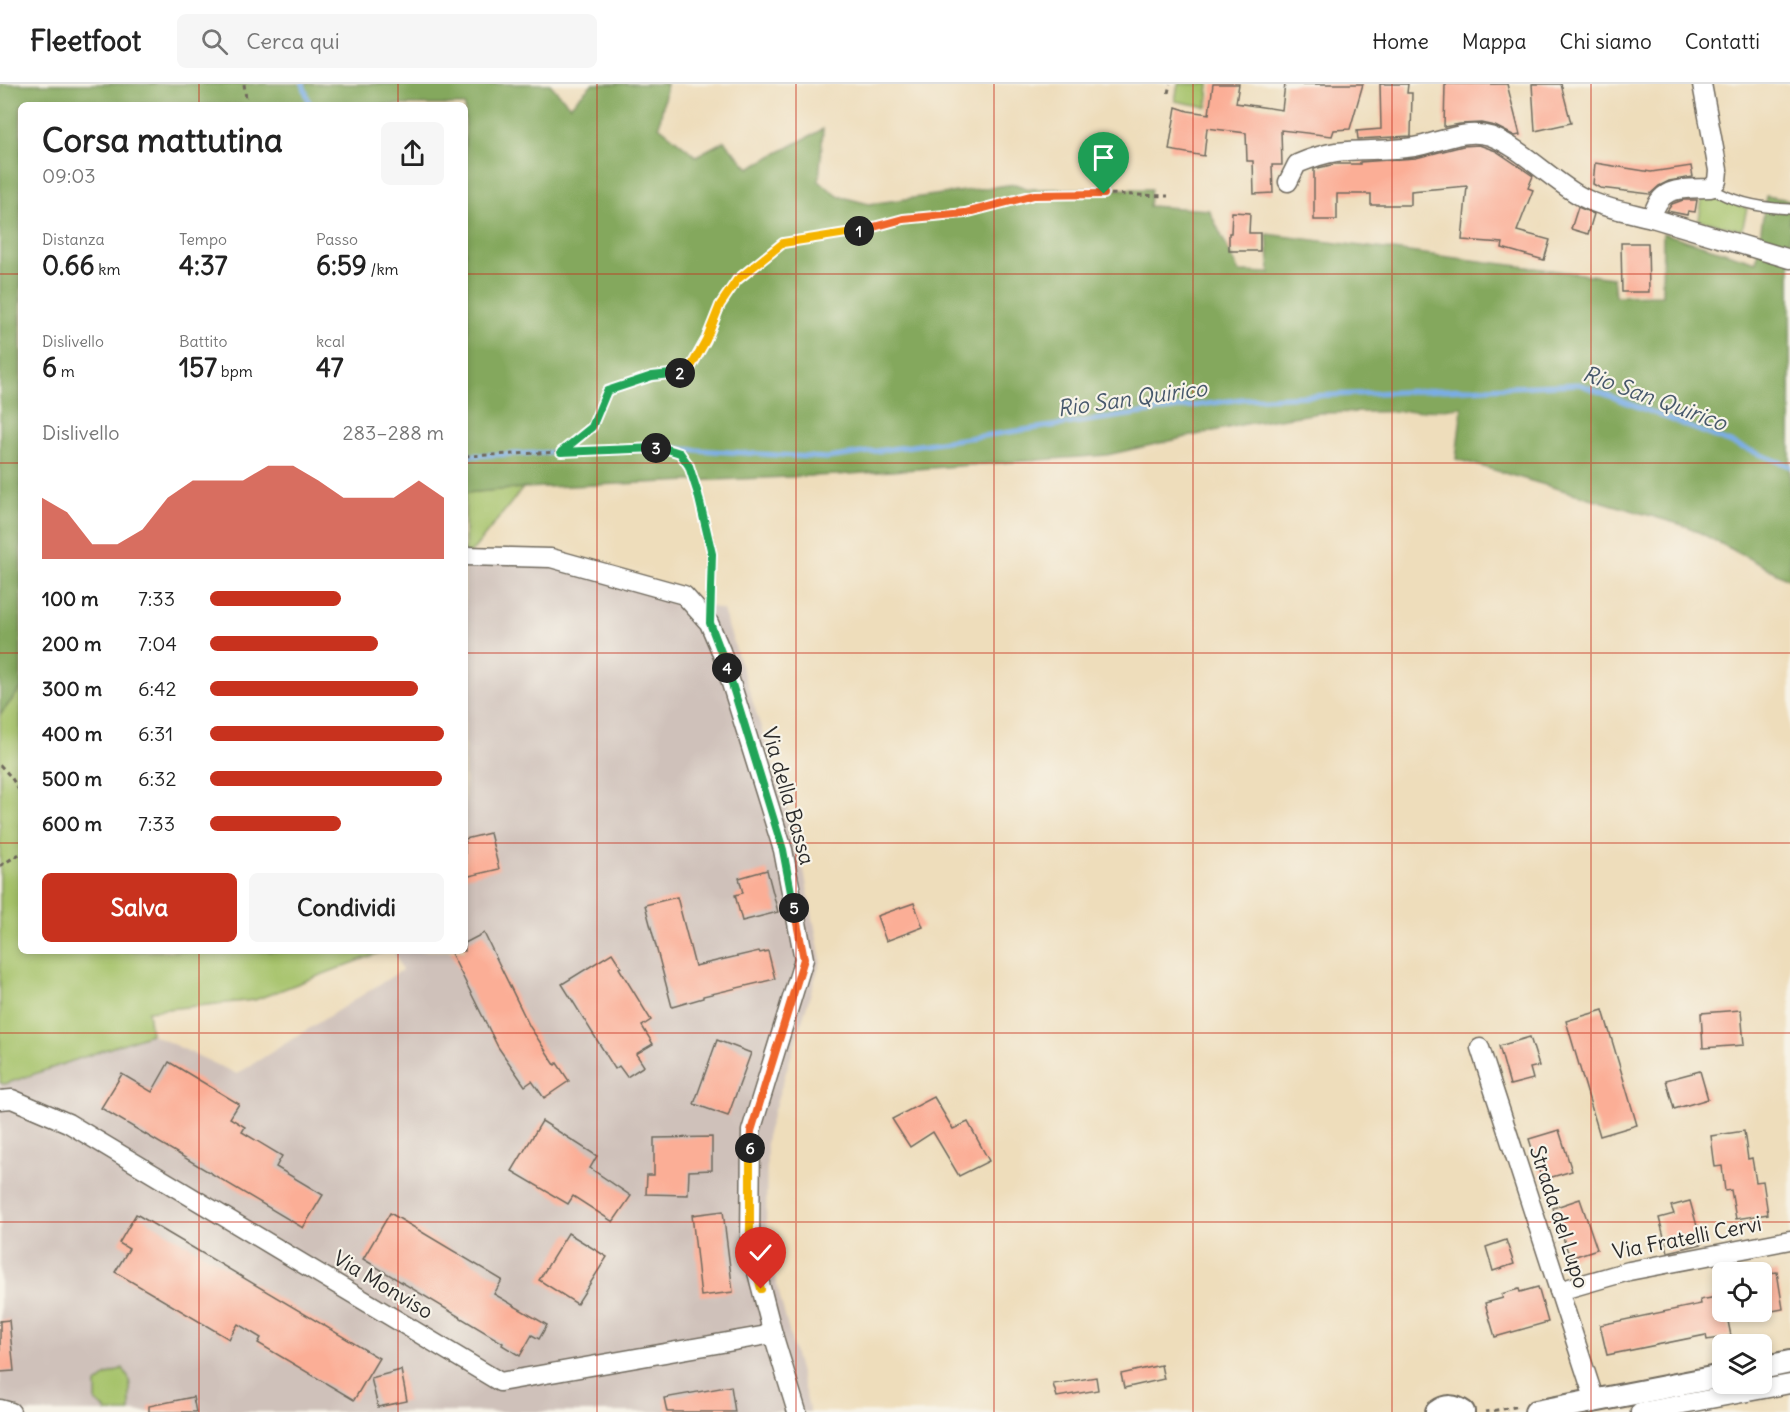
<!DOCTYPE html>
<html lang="it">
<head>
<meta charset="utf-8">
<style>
	:root { --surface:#fff; --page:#f6f6f6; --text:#222; --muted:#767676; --line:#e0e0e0; --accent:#c8321e }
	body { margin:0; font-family:Delius,sans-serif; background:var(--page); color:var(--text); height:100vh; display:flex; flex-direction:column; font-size:22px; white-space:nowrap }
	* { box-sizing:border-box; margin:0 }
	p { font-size:20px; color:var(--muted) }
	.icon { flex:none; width:33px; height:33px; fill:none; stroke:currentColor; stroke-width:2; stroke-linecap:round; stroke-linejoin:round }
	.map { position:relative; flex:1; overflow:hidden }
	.drawer { position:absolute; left:18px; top:18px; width:450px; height:852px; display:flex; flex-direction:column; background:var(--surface); border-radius:9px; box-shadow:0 3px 9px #0003 }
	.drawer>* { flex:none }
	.tools { position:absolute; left:1712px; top:1178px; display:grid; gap:12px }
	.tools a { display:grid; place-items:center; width:60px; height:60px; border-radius:9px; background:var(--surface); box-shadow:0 3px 9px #0003; font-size:30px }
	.pin { position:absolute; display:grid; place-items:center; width:51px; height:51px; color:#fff; margin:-62px -26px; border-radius:50% 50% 50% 0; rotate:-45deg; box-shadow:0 0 6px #0007 }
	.pin .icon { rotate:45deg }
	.km { position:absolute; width:30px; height:30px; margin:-15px; border-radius:50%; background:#222; color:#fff; font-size:16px; line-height:30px; text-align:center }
	.round { display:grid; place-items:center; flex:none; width:63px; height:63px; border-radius:9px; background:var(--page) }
	.overview { display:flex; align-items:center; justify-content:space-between; height:102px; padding:0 24px }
	h1 { font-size:33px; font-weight:800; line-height:45px }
	.metrics { display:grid; grid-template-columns:repeat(3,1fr); gap:9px; height:102px; padding:6px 24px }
	.metrics div { display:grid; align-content:center }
	.metrics b { font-size:26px; font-weight:800 }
	.metrics small { font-size:16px; font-weight:400 }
	.metrics p { font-size:16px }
	.chart { height:168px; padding:12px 24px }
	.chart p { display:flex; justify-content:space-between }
	.chart svg { width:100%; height:108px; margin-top:6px; fill:var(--accent); opacity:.7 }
	.action { display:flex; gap:12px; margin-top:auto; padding:12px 24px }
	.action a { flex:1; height:69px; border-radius:9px; background:var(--accent); color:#fff; font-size:24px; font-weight:800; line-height:69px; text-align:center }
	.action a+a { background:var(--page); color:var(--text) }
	ul { padding:0 24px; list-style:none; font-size:20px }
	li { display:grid; grid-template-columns:96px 72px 1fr; align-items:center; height:45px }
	li i { height:15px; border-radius:8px; background:var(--accent) }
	header { display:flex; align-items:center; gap:36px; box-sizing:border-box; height:84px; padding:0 30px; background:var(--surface); border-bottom:2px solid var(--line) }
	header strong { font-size:28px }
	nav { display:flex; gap:33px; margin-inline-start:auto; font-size:21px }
	.search { width:420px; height:54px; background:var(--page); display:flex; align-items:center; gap:15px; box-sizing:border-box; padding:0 21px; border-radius:9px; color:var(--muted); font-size:22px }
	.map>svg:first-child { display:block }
	.industrial { fill:#cfc1ba }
	.green { fill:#a5c269; stroke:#68764a; stroke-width:1.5 }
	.forest { fill:#84a85d; stroke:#586a44; stroke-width:1.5 }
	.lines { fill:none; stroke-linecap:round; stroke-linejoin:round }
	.stream { stroke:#7aade6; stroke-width:5 }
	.building { fill:#fbae96 }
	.service-casing { stroke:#6f695d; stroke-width:12 }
	.minor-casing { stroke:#6f695d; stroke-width:21 }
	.tertiary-casing { stroke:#6f695d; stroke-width:26 }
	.path { stroke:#6f695d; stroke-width:3; stroke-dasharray:4.5 4.5; stroke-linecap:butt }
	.service { stroke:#fff; stroke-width:9 }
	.minor { stroke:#fff; stroke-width:18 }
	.tertiary { stroke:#fff; stroke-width:22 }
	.split-1-casing { stroke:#fff; stroke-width:12 }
	.split-2-casing { stroke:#fff; stroke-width:12 }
	.split-3-casing { stroke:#fff; stroke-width:12 }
	.split-4-casing { stroke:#fff; stroke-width:12 }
	.split-5-casing { stroke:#fff; stroke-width:12 }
	.split-6-casing { stroke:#fff; stroke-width:12 }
	.split-7-casing { stroke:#fff; stroke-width:12 }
	.split-1 { stroke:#f0652b; stroke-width:8 }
	.split-2 { stroke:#f5b400; stroke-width:8 }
	.split-3 { stroke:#22a559; stroke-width:8 }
	.split-4 { stroke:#22a559; stroke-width:8 }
	.split-5 { stroke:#22a559; stroke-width:8 }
	.split-6 { stroke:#f0652b; stroke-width:8 }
	.split-7 { stroke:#f5b400; stroke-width:8 }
	.grid { fill:none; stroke:#c8321e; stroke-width:1.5; stroke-opacity:0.55 }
	.labels { text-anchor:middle; stroke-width:4.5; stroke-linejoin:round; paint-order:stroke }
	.street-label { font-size:21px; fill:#2b2b2b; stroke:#f7f3e8 }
	.water-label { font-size:22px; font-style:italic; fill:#47586c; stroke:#f7f3e8 }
</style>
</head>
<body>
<header>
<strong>Fleetfoot</strong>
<div class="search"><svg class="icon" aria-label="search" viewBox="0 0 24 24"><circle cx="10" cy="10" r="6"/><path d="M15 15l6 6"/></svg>Cerca qui</div>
<nav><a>Home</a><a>Mappa</a><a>Chi siamo</a><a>Contatti</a></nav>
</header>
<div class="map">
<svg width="1790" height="1328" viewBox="0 0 1790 1328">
	<rect width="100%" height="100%" fill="#f7f3e8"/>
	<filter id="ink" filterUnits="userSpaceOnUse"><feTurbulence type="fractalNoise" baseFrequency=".0167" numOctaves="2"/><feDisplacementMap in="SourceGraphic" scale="12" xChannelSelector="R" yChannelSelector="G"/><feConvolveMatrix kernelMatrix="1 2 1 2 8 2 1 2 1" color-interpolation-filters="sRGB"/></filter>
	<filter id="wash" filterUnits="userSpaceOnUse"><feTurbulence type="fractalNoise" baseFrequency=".008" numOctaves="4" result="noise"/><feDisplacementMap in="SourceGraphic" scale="24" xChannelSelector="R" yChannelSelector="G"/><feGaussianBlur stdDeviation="1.35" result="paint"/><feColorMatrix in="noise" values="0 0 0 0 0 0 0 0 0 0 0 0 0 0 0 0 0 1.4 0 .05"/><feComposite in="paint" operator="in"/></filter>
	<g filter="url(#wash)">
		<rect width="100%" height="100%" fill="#edb"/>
		<path class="industrial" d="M465,477L571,481L723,526L799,761L821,876L767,1049L766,1159L810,1328H0V999L5,1000L151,950L237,990L402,886L394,867H465Z"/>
		<g class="green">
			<path d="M1178,0H1209L1207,23L1175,17Z"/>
			<path d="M1703,108L1747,124L1742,146L1699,136Z"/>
			<path d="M465,185L468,242L465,273Z"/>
			<path d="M523,404L465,476V409Z"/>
			<path d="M21,604V867H384L255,916L148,927L151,950L5,1000L0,999V631Z"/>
			<path d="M123,1284L130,1297V1328H106V1326L96,1318V1300L106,1292Z"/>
		</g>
		<path class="forest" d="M0,0H550L570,22L592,0H667L659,42L696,72L724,57L749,84L823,45L819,97L838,112L869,120L1015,100L1029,105H1151L1149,122L1209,126L1239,188L1270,189L1267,150L1613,194L1615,212L1662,211L1663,149L1756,178L1766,112L1790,116V496L1689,443L1456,375L1462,323L1419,327L1319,329L1245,340L1107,371L837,391L523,404L465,409V273L468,242L465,185V21H21V604L0,631Z"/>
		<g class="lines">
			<g class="stream">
				<path d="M303,0L310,21"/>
				<path d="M465,372L664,364L827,374L1242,315L1579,300L1790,382"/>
			</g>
		</g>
		<g id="blocks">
			<g class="building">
				<path d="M1213,0H1239L1236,19L1282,26L1285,0H1363L1350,45L1334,46L1332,52L1281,46L1282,81H1272L1273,109L1254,110L1253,77H1247L1246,49L1207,44L1204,72L1169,66L1176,23L1188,27L1209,30Z"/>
				<path d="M1380,0H1408L1407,9H1412L1411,52L1358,55L1357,47L1381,45Z"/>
				<path d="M1445,0H1507L1520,51L1515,52L1495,42L1481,39L1460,40L1444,43Z"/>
				<path d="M1532,0H1561L1571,39L1535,47Z"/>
				<path d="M1479,61L1496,67L1533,92L1528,104L1533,106L1517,147L1550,156L1544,176L1502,164L1503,159L1462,156L1467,102L1411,107V121H1371V110H1337V136H1314V85L1335,80H1360V78L1416,74L1463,62Z"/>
				<path d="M1595,79L1651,88L1691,82L1693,93L1669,97L1659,102L1650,110L1600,104L1593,100Z"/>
				<path d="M1683,116H1697L1695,128L1688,127L1687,131L1667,127L1672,120Z"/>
				<path d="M1578,123L1594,130L1588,150L1571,145Z"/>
				<path d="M1232,128L1250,129L1249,149H1260V167H1229V149H1231Z"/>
				<path d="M1621,159H1648L1649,208H1622Z"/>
				<path d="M490,749L499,785L465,793V755Z"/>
				<path d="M767,786L778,828L742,837L735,811L743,809L739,794Z"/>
				<path d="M677,813L695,882L759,867L760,869L768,867L775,895L703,912V914L672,923L645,821Z"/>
				<path d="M914,819L923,843L886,857L877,832Z"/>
				<path d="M484,849L530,943L555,981L557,979L569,997L544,1014L532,997L525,1002L498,963L450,867H465V859Z"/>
				<path d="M612,869L621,883L619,884L651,936L642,942L653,960L636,970L644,982L627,993L619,982L615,985L562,900Z"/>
				<path d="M1603,926L1637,1041L1600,1052L1566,937Z"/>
				<path d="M1741,926L1744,961L1703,964L1701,929Z"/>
				<path d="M1530,953L1539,982L1530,984L1533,995L1510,1001L1499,962Z"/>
				<path d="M717,956L751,969L728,1032L694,1020Z"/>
				<path d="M169,978L239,1020L230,1034L245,1043L242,1048L282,1072L276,1083L323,1111L303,1144L101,1024L122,990L152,1008Z"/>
				<path d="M1700,987L1708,1015L1674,1025L1666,996Z"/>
				<path d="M934,1013L953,1045L968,1038L989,1077L959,1092L933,1048L910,1063L892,1035Z"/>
				<path d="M542,1037L597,1072L590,1084L631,1112L613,1138L573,1112L568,1120L512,1087Z"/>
				<path d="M1559,1046L1572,1087L1542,1096L1529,1055Z"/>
				<path d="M1744,1047L1748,1075L1752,1074L1756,1098L1763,1097L1768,1130L1736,1135L1731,1106L1725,1107L1722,1082L1715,1083L1711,1052Z"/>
				<path d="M712,1053V1086L689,1087L688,1111L646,1110L647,1091H654V1054Z"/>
				<path d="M1580,1115L1597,1165L1570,1174L1553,1124Z"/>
				<path d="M1690,1117L1702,1160L1668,1168L1659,1134L1674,1130L1671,1122Z"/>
				<path d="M723,1127L733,1208L701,1212L692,1131Z"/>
				<path d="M390,1129L502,1196L494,1210L547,1241L539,1255L532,1251L520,1272L502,1261L503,1259L363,1175Z"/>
				<path d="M136,1130L379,1274L354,1316L258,1259L261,1254L238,1240L229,1255L115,1188L129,1165L119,1159Z"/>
				<path d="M568,1149L607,1173L577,1220L539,1196Z"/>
				<path d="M1506,1156L1514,1180L1493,1187L1486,1163Z"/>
				<path d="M1777,1188L1783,1225L1761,1229V1190Z"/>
				<path d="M1538,1203L1548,1238L1495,1253L1485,1219L1503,1214L1501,1210L1519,1205L1520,1208Z"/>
				<path d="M1722,1212V1227H1726L1731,1252L1707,1256L1706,1251L1607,1271L1600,1241L1701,1220L1700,1216Z"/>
				<path d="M9,1236L14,1287L0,1288V1237Z"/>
				<path d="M1161,1281L1164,1295L1124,1304L1121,1290Z"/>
				<path d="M401,1286L407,1317L378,1323L371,1294Z"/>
				<path d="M1096,1293L1098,1306L1057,1313L1053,1300Z"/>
				<path d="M731,1302L735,1328H667L664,1314Z"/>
				<path d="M193,1313L196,1328H149V1322Z"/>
			</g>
		</g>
	</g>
	<g filter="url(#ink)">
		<use href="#blocks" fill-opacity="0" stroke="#6f695d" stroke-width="1.5"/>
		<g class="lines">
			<g class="service-casing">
				<path id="service" d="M1711,104C1734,119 1763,124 1790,125"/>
			</g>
			<g class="minor-casing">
				<g id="minor">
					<path d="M1702,0L1718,86L1717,97L1711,104C1682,105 1659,101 1652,134L1790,175"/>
					<path d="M1288,98L1297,80C1309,75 1322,70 1336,68C1362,65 1388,67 1414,63C1438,59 1464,44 1490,52C1521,63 1552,97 1582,113C1603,124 1628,128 1652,134"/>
					<path d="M465,472L551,474L684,511L709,539L721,567L783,766L804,875L751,1047L750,1161L773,1250L797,1328"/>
					<path d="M1480,964L1595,1317"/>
					<path d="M0,1016L12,1015L68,1039L500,1298L773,1250"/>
					<path d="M1559,1207L1629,1187L1790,1156"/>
					<path d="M0,1325L11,1328"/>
					<path d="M1640,1328L1790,1300"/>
				</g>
			</g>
			<g class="tertiary-casing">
				<g id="tertiary">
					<path d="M1761,1284L1790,1278"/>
					<path d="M1437,1328C1446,1321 1455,1322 1463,1328"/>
					<path d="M1536,1328L1722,1292"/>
				</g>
			</g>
			<g class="path">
				<path d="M244,0L247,21"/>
				<path d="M1168,9L1170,0"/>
				<path d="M563,368L664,364L680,369L689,382L698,410L712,470L711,515"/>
				<path d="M465,372L561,368L592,343L607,307L652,292L689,288L706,257L720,221L737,196L783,159L850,149L903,135L965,129L1034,111L1104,110L1168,112"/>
				<path d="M0,681L11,693L21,709"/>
				<path d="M0,782L21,769"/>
				<path d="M1485,1328L1520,1322"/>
			</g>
			<use href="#service" class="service"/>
			<use href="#minor" class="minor"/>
			<use href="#tertiary" class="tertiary"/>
		</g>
	</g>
	<g class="lines" filter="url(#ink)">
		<g class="split-1-casing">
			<path id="split-1" d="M859,147L903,135L965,129L1034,111L1104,110"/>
		</g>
		<g class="split-2-casing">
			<path id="split-2" d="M680,289L688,288L706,256L720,221L737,196L783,159L859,147"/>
		</g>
		<g class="split-3-casing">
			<path id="split-3" d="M656,364L561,368L592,343L607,307L652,292L680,289"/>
		</g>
		<g class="split-4-casing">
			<path id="split-4" d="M656,364H664L680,369L689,382L698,410L712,470L710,539L727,584"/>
		</g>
		<g class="split-5-casing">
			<path id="split-5" d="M727,584L783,766L794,824"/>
		</g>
		<g class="split-6-casing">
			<path id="split-6" d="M750,1064L751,1047L804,875L794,824"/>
		</g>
		<g class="split-7-casing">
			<path id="split-7" d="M750,1064V1161L761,1205"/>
		</g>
		<use href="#split-1" class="split-1"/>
		<use href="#split-2" class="split-2"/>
		<use href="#split-3" class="split-3"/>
		<use href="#split-4" class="split-4"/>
		<use href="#split-5" class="split-5"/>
		<use href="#split-6" class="split-6"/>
		<use href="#split-7" class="split-7"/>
	</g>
	<path class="grid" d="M199,0V21M398,0V21M597,0V1328M796,0V1328M994,0V1328M1193,0V1328M1392,0V1328M1591,0V1328M0,190H21M465,190H1790M0,379H21M465,379H1790M0,569H21M465,569H1790M0,759H21M465,759H1790M199,867V1328M398,867V1328M0,949H1790M0,1138H1790"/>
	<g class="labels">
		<g class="street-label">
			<text transform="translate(788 712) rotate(74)" y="7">Via della Bassa</text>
			<text transform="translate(1559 1133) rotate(72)" y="7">Strada del Lupo</text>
			<text transform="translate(1687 1154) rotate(-11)" y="7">Via Fratelli Cervi</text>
			<text transform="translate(383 1201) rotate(31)" y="7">Via Monviso</text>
		</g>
		<g class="water-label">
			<text transform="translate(1132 314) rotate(-8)" y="8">Rio San Quirico</text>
			<text transform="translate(1655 314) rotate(20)" y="8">Rio San Quirico</text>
		</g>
	</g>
</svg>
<div class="tools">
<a><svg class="icon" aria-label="locate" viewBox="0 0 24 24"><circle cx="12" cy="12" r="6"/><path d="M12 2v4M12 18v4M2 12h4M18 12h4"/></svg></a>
<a><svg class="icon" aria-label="layers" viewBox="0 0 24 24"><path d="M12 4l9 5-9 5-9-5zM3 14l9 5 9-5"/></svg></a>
</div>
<div class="pin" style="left:1104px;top:110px;background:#1e9e55"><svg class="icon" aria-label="arrive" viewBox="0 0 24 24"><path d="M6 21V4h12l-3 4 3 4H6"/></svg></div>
<div class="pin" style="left:761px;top:1205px;background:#d93025"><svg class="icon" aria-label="check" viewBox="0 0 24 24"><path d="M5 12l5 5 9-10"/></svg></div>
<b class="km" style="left:859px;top:147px">1</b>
<b class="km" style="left:680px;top:289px">2</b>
<b class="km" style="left:656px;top:364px">3</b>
<b class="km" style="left:727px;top:584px">4</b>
<b class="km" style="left:794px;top:824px">5</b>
<b class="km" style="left:750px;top:1064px">6</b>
<section class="drawer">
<div class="overview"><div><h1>Corsa mattutina</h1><p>09:03</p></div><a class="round"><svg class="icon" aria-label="share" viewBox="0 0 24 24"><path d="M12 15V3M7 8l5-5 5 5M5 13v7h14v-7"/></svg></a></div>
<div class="metrics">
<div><p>Distanza</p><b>0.66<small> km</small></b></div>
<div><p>Tempo</p><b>4:37</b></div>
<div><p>Passo</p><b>6:59<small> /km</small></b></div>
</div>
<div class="metrics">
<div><p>Dislivello</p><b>6<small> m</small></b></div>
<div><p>Battito</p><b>157<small> bpm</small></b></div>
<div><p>kcal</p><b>47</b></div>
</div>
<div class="chart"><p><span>Dislivello</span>283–288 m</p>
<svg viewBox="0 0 160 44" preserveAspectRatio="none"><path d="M0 44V19L10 25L20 38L30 38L40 32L50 19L60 12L70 12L80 12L90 6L100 6L110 12L120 19L130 19L140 19L150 12L160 19V44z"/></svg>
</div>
<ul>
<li><b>100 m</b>7:33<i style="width:56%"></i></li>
<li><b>200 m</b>7:04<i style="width:72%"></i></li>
<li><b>300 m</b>6:42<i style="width:89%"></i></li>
<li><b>400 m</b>6:31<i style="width:100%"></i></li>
<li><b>500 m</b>6:32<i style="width:99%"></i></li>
<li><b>600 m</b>7:33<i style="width:56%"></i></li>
</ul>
<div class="action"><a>Salva</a><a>Condividi</a></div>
</section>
</div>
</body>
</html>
